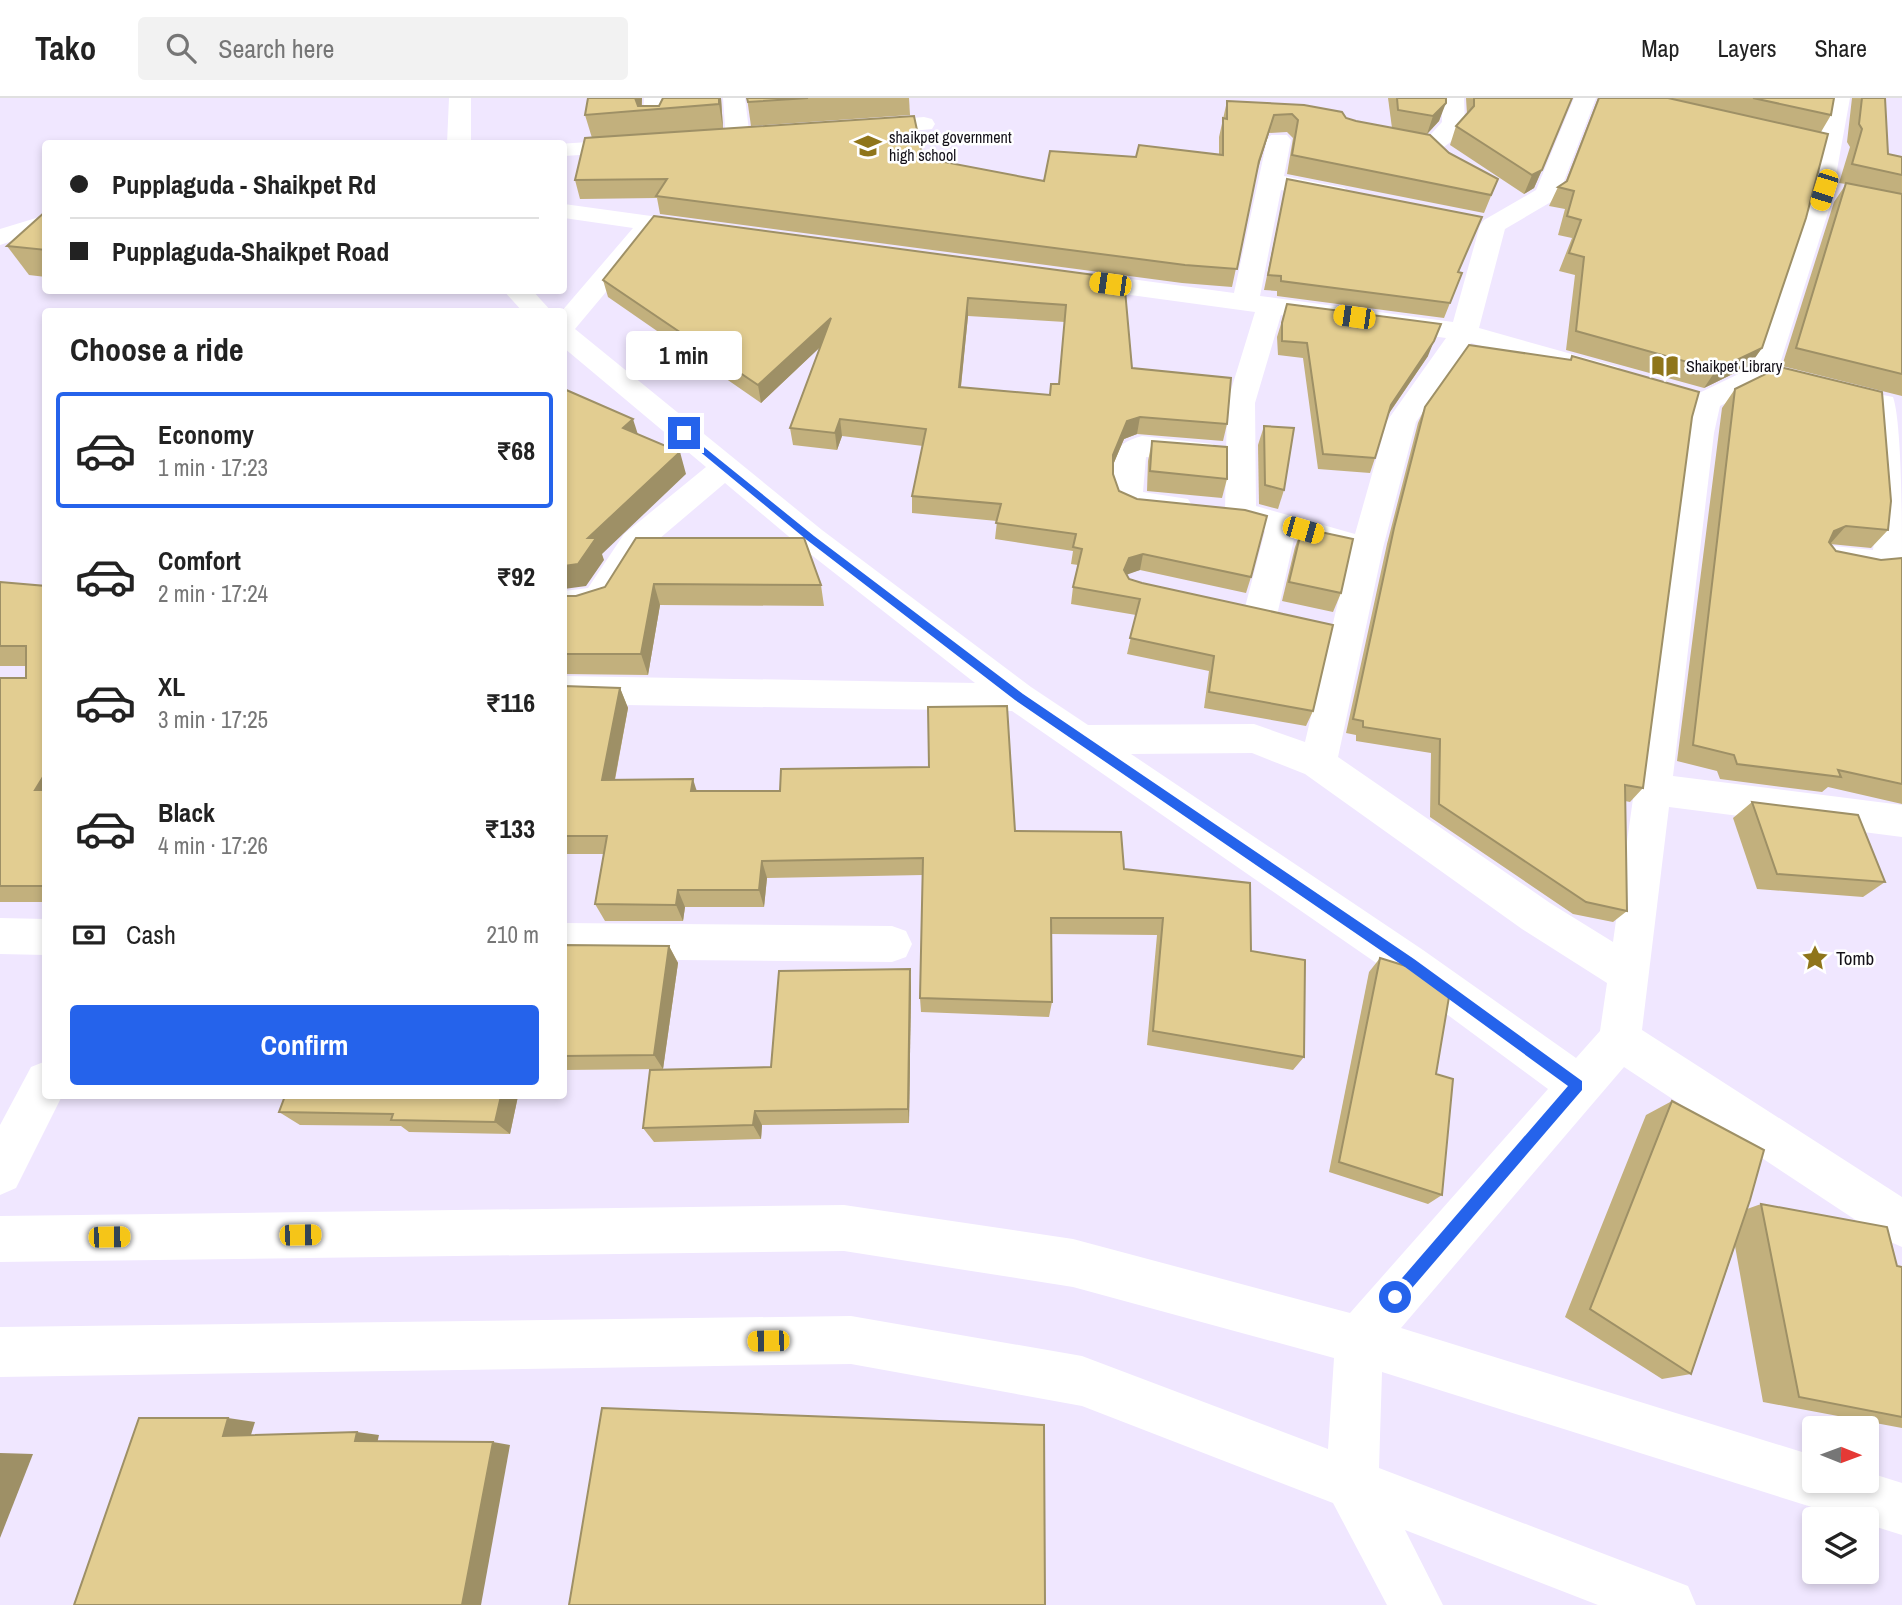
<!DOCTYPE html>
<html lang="en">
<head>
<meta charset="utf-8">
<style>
  :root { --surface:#fff; --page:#f2f2f2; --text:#222; --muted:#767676; --line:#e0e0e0; --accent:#2563eb }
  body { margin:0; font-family:"Archivo Narrow",sans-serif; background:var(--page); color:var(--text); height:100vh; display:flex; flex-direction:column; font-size:26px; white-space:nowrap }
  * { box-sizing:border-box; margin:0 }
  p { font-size:23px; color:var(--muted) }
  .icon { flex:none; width:38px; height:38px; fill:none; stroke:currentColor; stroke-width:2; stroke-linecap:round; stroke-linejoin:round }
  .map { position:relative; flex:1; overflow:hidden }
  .sheet { position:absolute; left:42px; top:210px; width:525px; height:791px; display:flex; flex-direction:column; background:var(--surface); border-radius:7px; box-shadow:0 4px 10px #0003 }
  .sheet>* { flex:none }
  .hud { position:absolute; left:42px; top:42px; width:525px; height:154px; border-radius:7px; box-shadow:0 4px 10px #0003; display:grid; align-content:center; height:154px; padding:0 28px; background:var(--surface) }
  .needle { width:46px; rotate:91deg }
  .buttons { position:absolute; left:1802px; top:1318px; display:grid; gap:14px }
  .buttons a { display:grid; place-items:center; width:77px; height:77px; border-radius:7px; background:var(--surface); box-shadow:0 4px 10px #0003; font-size:35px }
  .end { position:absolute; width:32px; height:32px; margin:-16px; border:9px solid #2563eb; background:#fff; box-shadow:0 0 0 4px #fff }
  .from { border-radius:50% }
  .bubble { position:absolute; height:49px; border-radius:7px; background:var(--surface); box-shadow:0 4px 10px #0003; font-size:23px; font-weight:800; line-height:49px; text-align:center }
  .car { position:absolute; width:21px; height:42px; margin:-21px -10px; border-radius:9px; box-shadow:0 0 5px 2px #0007; background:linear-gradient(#f5c518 24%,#345 0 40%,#f5c518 0 76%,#345 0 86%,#f5c518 0) }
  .hud b { display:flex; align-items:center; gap:24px; height:66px; font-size:26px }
  .hud b+b { border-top:2px solid var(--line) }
  .hud i { width:18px; height:18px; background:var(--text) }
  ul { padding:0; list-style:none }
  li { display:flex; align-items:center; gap:21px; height:116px; margin:0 14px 10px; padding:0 14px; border:4px solid transparent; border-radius:7px }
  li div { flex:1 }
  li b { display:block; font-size:26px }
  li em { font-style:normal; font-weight:800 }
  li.on { border-color:var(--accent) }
  li>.icon { width:63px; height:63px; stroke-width:1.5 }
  h2 { padding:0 28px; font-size:32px; line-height:84px }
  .pay { display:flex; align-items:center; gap:18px; height:77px; padding:0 28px; font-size:26px }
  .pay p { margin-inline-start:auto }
  .button { display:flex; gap:14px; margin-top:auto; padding:14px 28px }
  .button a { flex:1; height:80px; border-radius:7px; background:var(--accent); color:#fff; font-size:28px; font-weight:800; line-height:80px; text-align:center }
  header { display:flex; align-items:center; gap:42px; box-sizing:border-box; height:98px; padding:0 35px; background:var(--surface); border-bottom:2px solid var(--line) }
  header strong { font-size:33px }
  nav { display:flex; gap:38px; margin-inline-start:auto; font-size:24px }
  .search { width:490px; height:63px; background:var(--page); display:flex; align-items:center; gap:18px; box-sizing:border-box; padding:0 24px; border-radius:7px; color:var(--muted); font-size:26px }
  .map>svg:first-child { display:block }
</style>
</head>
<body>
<header>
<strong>Tako</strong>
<div class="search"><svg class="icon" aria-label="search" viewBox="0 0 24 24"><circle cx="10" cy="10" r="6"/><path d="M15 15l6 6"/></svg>Search here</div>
<nav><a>Map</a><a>Layers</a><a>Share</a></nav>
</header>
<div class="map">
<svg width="1902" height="1507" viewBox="0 0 1902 1507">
  <rect width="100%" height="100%" fill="#f0e7ff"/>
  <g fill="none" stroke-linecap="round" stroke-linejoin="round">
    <g fill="#fff" fill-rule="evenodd">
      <path d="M449 0H471V46H447Z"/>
      <path d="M644 0H666L665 26 662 31H646L643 26Z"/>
      <path d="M723 0H745L750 41 746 46H730L726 41Z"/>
      <path d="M1442 0H1464L1465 26C1456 40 1443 56 1425 52L1421 47 1442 24Z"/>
      <path d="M1574 0H1596L1559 96 1556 101 1505 131 1479 230 1618 269 1622 275 1618 281 1608 284 1471 245 1416 324 1383 450 1338 659 1550 805 1613 844 1684 335 1697 296 1751 270 1807 105 1828 0H1850L1831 105 1777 275 1773 281 1720 308 1714 335 1673 678 1902 707V739L1669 709 1642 932 1902 1099V1149L1886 1142 1624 969 1401 1230 1815 1358V1382H1867V1374L1902 1385V1437L1867 1426V1421H1850L1382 1274 1379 1370 1688 1488 1696 1507H1598L1405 1432 1443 1507H1387L1333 1405 1082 1308 851 1266 0 1279V1229L851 1218 1082 1258 1328 1351 1334 1260 1073 1189 844 1153 0 1164V1118L844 1107 1073 1141 1350 1215 1548 991 1395 878 1012 613 564 606V578L975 585 800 448 725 385 646 452 612 508 584 517H564V493L588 490 624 436 706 369 564 250V214H561L633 130 564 120V106L709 126 713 131 709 136 700 139 657 133 575 231 822 432 1031 589 1088 627 1254 626 1305 644 1349 457 1294 441 1278 513 1273 522 1261 525 1249 522 1244 513 1265 433 1230 423 1225 415 1227 305 1255 214 1072 189 1063 187 1059 181 1063 175 1072 173 1234 195 1267 42 1271 37H1287L1291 42 1284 78 1345 90 1348 95 1345 100 1336 102 1281 92 1260 198 1453 224 1480 127 1484 122 1536 92ZM1281 217 1446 240 1387 323 1355 436 1256 408 1255 305ZM1252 655 1305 676 1522 831 1607 885 1600 933 1576 960 1423 852 1131 656Z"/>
      <path d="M924 19 932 21 935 26 932 31 862 38 854 36 850 31 854 26 862 24Z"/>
      <path d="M635 41 643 43 647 48 643 53 564 58V46H558Z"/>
      <path d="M46 117V132L0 147V131Z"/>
      <path d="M503 192H532L552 214H523Z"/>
      <path d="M1883 297 1893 299C1902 324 1902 429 1902 463 1887 486 1843 474 1822 468L1817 460 1822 452 1833 448 1873 452 1877 421 1869 306 1873 299Z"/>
      <path d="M1142 338 1213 346 1217 353 1213 360 1202 363 1146 359 1143 394 1188 401 1193 409 1188 417C1170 422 1135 422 1119 409 1107 398 1112 357 1122 347 1128 342 1135 340 1142 338Z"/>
      <path d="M0 820 46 821V857L0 856Z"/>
      <path d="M564 825 892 828 906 833 912 846 906 859 892 864 564 861Z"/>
      <path d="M46 963V998H62L16 1090 0 1097V1027L31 969Z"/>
    </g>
  </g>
  <g fill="#c2b07d" fill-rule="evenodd">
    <path d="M588 0H642V8H659L663 0H721L723 31 923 60 1044 83 1136 59 1219 57V39L1227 3 1346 20 1449 55 1498 81 1484 115 1287 76 1293 40 1287 34 1269 35 1256 77 1232 189 1182 185 660 116 657 100 580 101 575 82 592 40 585 17Z"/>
    <path d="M747 0H909L910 17 751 28Z"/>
    <path d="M1388 0H1446L1439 23 1427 36 1392 30Z"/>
    <path d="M1466 0H1572L1534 90 1524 96 1450 47 1456 28 1467 16Z"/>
    <path d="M1598 0H1834L1831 17 1821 34 1762 250 1749 268 1704 290 1566 252 1575 177 1559 173 1572 140 1558 137 1565 111 1549 108 1558 89 1565 85Z"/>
    <path d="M1852 0H1885L1888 56 1902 59V298L1782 268 1834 104 1846 86 1839 85 1850 49 1847 44Z"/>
    <path d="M1287 81 1458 174 1462 175 1444 220 1277 198V193L1264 192Z"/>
    <path d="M46 113V179L29 177 7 148Z"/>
    <path d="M1124 181 1132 270 1227 326 1223 343 1137 336 1124 341 1113 367V376L1119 393 1251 479 1246 495 1140 472 1126 476 1129 481 1313 613 1306 628 1204 610 1209 573 1127 556 1136 517 1071 506 1073 489 1078 467 1071 466 1073 453 995 441 997 423 912 415V398L923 348 842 338 837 352 793 347 790 330 820 249 761 305 608 199 603 182ZM968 218 1065 224 1059 286 1050 297 961 289Z"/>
    <path d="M1287 206 1428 258 1388 317 1375 360 1370 375 1318 371 1303 260 1278 257 1277 239Z"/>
    <path d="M1572 258 1692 319 1643 690 1630 704 1625 703 1627 813 1613 824 1573 816 1430 719 1431 655 1356 643V637L1346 635 1387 446 1418 325 1425 309 1570 262Z"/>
    <path d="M1735 291 1888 432 1871 450 1830 446 1836 453 1881 462 1902 460V706L1828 689 1822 694 1720 681 1717 673 1677 663 1722 310Z"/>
    <path d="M1264 328 1284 392 1278 411 1259 406 1258 347Z"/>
    <path d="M1152 343 1227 381 1222 400 1147 393 1148 363Z"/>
    <path d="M1302 430 1341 495 1333 514 1282 503 1295 449Z"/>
    <path d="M636 440 821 487 824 508 660 507 648 577 564 576V498H576L605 489Z"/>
    <path d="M0 484 46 488V804H0V580H26V568H0Z"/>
    <path d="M564 588 620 590 628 610 615 682 1015 733 1124 771 1251 853 1304 959 1293 972 1147 947 1157 837 1051 836 1052 904 1049 919 921 914 920 900 923 777 767 780 764 809H685L683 823H605L595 806 604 756H564Z"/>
    <path d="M1752 704 1885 784 1863 799 1757 791 1733 720Z"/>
    <path d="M564 847 669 848 678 865 663 971 564 972Z"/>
    <path d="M1380 860 1436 976 1442 1097 1428 1106 1329 1074 1369 874Z"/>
    <path d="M910 871 911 889 909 1025 762 1027 761 1041 654 1044 643 1030 771 969Z"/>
    <path d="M285 998H518L510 1036 409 1034 401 1028 300 1027 279 1014Z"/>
    <path d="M1672 1003 1747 1111 1761 1106 1897 1168 1902 1169V1330L1763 1304 1735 1148 1691 1276 1662 1281 1565 1219 1646 1017Z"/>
  </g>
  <g fill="#9e9066">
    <path d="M635 0H642L641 12 637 13Z"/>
    <path d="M719 0H721L723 31 719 6Z"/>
    <path d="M1446 5 1439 23 1427 36 1433 18Z"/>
    <path d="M1274 17 1269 35 1254 81 1259 63Z"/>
    <path d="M1542 72 1534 90 1524 96 1532 77Z"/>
    <path d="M968 200V218L959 306V289Z"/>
    <path d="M831 220 833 237 761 305 758 287Z"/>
    <path d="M1434 243 1428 258 1385 321 1391 307Z"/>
    <path d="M1762 250 1749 268 1704 290 1716 272Z"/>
    <path d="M1140 319 1137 336 1124 341 1110 374 1113 357 1127 323Z"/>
    <path d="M633 321 640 343 623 330Z"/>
    <path d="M840 321 842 338 837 352 835 335Z"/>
    <path d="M680 354 686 376 602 456 604 462 586 488 564 491V468L588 440Z"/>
    <path d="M1846 428 1830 446 1818 451 1834 433Z"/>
    <path d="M1143 456 1140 472 1126 477 1124 472 1129 460Z"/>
    <path d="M654 486 660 507 648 577 641 556Z"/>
    <path d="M620 590 628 610 611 701 602 682Z"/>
    <path d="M46 674V700L35 692Z"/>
    <path d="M693 681 699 700 691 693Z"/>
    <path d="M762 763 767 780 764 809 759 792Z"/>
    <path d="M678 792 685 809 683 823 676 807Z"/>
    <path d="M669 848 678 865 663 971 654 957Z"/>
    <path d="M910 871 911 889 909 1025 908 1011Z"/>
    <path d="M501 998H518L510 1036 495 1024Z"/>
    <path d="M755 1013 762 1027 761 1041 753 1027Z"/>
    <path d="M228 1320 255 1324 250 1340 223 1338Z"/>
    <path d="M357 1334 379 1337 377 1346 355 1343Z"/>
    <path d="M493 1344 510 1347 481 1507H462Z"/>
    <path d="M0 1355 33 1356 0 1440Z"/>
  </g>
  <g fill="#e2cd91" stroke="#9e9066" stroke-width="2" fill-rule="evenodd">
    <path d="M588 0H635L638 8H659L663 0H719V6L585 17Z"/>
    <path d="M747 0H808L748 4Z"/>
    <path d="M1397 0H1446V5L1433 18 1398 12Z"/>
    <path d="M1474 0H1572L1542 72 1532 77 1456 28 1474 8Z"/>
    <path d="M1599 0H1668L1828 36 1806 120 1762 250 1716 272 1576 233 1584 159 1569 155 1581 122 1567 118 1574 93 1558 89 1567 83Z"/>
    <path d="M1753 0H1834L1831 17Z"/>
    <path d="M1862 0H1885L1888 56 1902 59V77L1852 66 1862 31 1859 26Z"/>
    <path d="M1227 3 1304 7 1342 14 1346 20 1356 23 1430 37 1449 55 1498 81 1491 97 1292 57 1298 22 1292 16 1274 17 1259 63 1237 171 1185 167 656 98 667 81 575 82 585 40 914 18 923 60 1044 83 1050 53 1136 59 1139 47 1223 57V20L1227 21Z"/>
    <path d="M1287 81 1482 119 1458 174 1462 175 1450 205 1281 183V178L1268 177Z"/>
    <path d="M1846 85 1902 96V276L1796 250Z"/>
    <path d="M46 113V152L7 148Z"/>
    <path d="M654 118 1124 181 1132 270 1231 280 1227 326 1140 319 1127 323 1113 357V376L1119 393 1137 401 1245 412 1267 418 1251 479 1143 456 1129 460 1124 472 1129 481 1142 485 1333 527 1313 613 1209 594 1214 558 1130 540 1140 501 1073 489 1082 451 1073 449 1076 436 996 425 1001 406 912 398 926 331 840 321 835 335 790 330 831 220 758 287 603 182ZM968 200 1066 207 1059 286H1051L1050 297 959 289Z"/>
    <path d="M1287 206 1441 226 1434 243 1391 307 1375 360 1323 356 1307 245 1282 243V225Z"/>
    <path d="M1469 247 1571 262 1572 258 1699 294 1692 319 1643 690 1625 687 1627 813 1586 804 1439 706 1440 641 1363 629V623L1353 621 1394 430 1425 309Z"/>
    <path d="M1780 269 1882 294 1891 403 1888 432 1846 428 1834 433 1829 444 1836 453 1881 462 1902 460V686L1838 672 1841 679 1737 666 1734 657 1693 647 1735 291Z"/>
    <path d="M564 291 633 321 623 330 680 354 588 440H596L578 466 564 468Z"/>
    <path d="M1264 328 1294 330 1284 392 1265 387Z"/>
    <path d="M1152 343 1227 349V381L1150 373Z"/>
    <path d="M1302 430 1353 441 1341 495 1289 484Z"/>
    <path d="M636 440H804L821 487 654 486 641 556H564V498H576L605 489Z"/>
    <path d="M0 484 46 488V674L35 692H46V788H0V580H26V548H0Z"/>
    <path d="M564 588 620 590 602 682 693 681 691 693H780L781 671 929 669 928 609 1007 608 1015 733 1121 734 1124 771 1250 785 1251 853 1305 862 1304 959 1153 933 1163 820H1051L1052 904 920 900 923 760 762 763 759 792H678L676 807 595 806 607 738H564Z"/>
    <path d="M1752 704 1858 717 1885 784 1777 776Z"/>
    <path d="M564 847 669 848 654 957 564 958Z"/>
    <path d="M1380 860 1409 869 1449 899 1436 976 1453 981 1442 1097 1339 1064Z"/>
    <path d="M910 871 908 1011 755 1013 753 1027 643 1030 650 972 771 969 779 873Z"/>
    <path d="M285 998H501L495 1024 391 1022 393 1016 279 1014Z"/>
    <path d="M1672 1003 1764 1052 1750 1102 1691 1276 1590 1211Z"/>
    <path d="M1761 1106 1887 1129 1897 1168 1902 1169V1319L1799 1299Z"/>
    <path d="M602 1310 1044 1327 1045 1507H569Z"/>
    <path d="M139 1320H228L223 1338 357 1334 355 1343 493 1344 462 1507H74Z"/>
  </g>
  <path fill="#2563eb" d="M684 333 814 438 1023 596 1414 861 1582 983V992L1400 1204H1390V1194L1568 988 1405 869 1015 602 807 442 681 338Z"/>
  <defs>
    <symbol id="school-bare" viewBox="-9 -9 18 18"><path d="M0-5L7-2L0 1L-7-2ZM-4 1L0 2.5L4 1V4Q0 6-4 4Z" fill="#8f751a" stroke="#fff" stroke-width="2.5" paint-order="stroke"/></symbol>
    <symbol id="library-bare" viewBox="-9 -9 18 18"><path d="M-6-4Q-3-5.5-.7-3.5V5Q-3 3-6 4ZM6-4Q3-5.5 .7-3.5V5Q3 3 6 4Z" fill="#8f751a" stroke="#fff" stroke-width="2.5" paint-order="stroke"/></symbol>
    <symbol id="sight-bare" viewBox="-9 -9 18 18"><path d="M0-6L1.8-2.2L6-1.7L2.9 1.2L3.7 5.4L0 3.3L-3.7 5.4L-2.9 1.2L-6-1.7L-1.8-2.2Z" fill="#8f751a" stroke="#fff" stroke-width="2.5" paint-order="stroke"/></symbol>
  </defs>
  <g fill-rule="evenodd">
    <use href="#school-bare" x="849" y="29" width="38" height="38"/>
    <use href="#library-bare" x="1646" y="249" width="38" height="38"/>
    <use href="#sight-bare" x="1796" y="841" width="38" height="38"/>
  </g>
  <g text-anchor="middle" stroke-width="5" stroke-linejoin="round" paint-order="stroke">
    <g font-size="16" fill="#141119" stroke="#fff" text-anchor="start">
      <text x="889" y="45">shaikpet government<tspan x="889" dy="18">high school</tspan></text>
      <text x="1686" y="274">Shaikpet Library</text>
    </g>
    <g font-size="19" fill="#141119" stroke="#fff" text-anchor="start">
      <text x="1836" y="867">Tomb</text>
    </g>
  </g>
</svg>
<div class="buttons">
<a><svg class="needle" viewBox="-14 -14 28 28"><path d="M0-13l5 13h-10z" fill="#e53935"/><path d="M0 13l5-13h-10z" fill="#767676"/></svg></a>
<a><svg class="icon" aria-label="layers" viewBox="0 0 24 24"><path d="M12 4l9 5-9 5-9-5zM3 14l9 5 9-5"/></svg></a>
</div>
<i class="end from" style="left:1395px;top:1199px"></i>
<i class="end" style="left:684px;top:335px"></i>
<div class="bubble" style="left:626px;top:233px;width:116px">1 min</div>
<i class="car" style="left:1824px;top:92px;rotate:198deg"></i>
<i class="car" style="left:1110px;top:186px;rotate:278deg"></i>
<i class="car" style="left:1354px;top:219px;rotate:278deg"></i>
<i class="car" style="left:1303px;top:432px;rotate:106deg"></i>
<i class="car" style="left:300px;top:1137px;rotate:89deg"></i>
<i class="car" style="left:109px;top:1139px;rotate:89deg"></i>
<i class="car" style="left:768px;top:1243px;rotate:269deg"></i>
<div class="hud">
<b><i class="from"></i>Pupplaguda - Shaikpet Rd</b>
<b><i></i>Pupplaguda-Shaikpet Road</b>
</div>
<section class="sheet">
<h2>Choose a ride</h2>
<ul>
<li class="on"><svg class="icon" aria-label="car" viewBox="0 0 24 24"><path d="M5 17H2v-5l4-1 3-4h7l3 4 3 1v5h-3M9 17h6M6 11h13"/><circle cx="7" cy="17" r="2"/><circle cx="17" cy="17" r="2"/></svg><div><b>Economy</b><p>1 min · 17:23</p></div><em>₹68</em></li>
<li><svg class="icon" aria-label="car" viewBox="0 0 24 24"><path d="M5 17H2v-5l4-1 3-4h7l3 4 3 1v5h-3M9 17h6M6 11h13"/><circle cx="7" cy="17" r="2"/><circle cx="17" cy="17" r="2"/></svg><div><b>Comfort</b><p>2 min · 17:24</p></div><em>₹92</em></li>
<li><svg class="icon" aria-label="car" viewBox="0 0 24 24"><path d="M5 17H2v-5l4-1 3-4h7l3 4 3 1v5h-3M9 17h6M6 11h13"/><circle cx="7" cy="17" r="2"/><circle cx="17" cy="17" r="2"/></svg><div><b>XL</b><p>3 min · 17:25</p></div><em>₹116</em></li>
<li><svg class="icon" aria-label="car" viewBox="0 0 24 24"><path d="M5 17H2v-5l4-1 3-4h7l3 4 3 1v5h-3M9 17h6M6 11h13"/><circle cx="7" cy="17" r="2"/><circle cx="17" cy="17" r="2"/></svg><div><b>Black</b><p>4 min · 17:26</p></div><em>₹133</em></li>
</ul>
<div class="pay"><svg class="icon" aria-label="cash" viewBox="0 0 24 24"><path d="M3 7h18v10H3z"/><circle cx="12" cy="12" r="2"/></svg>Cash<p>210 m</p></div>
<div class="button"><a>Confirm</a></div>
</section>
</div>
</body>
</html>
